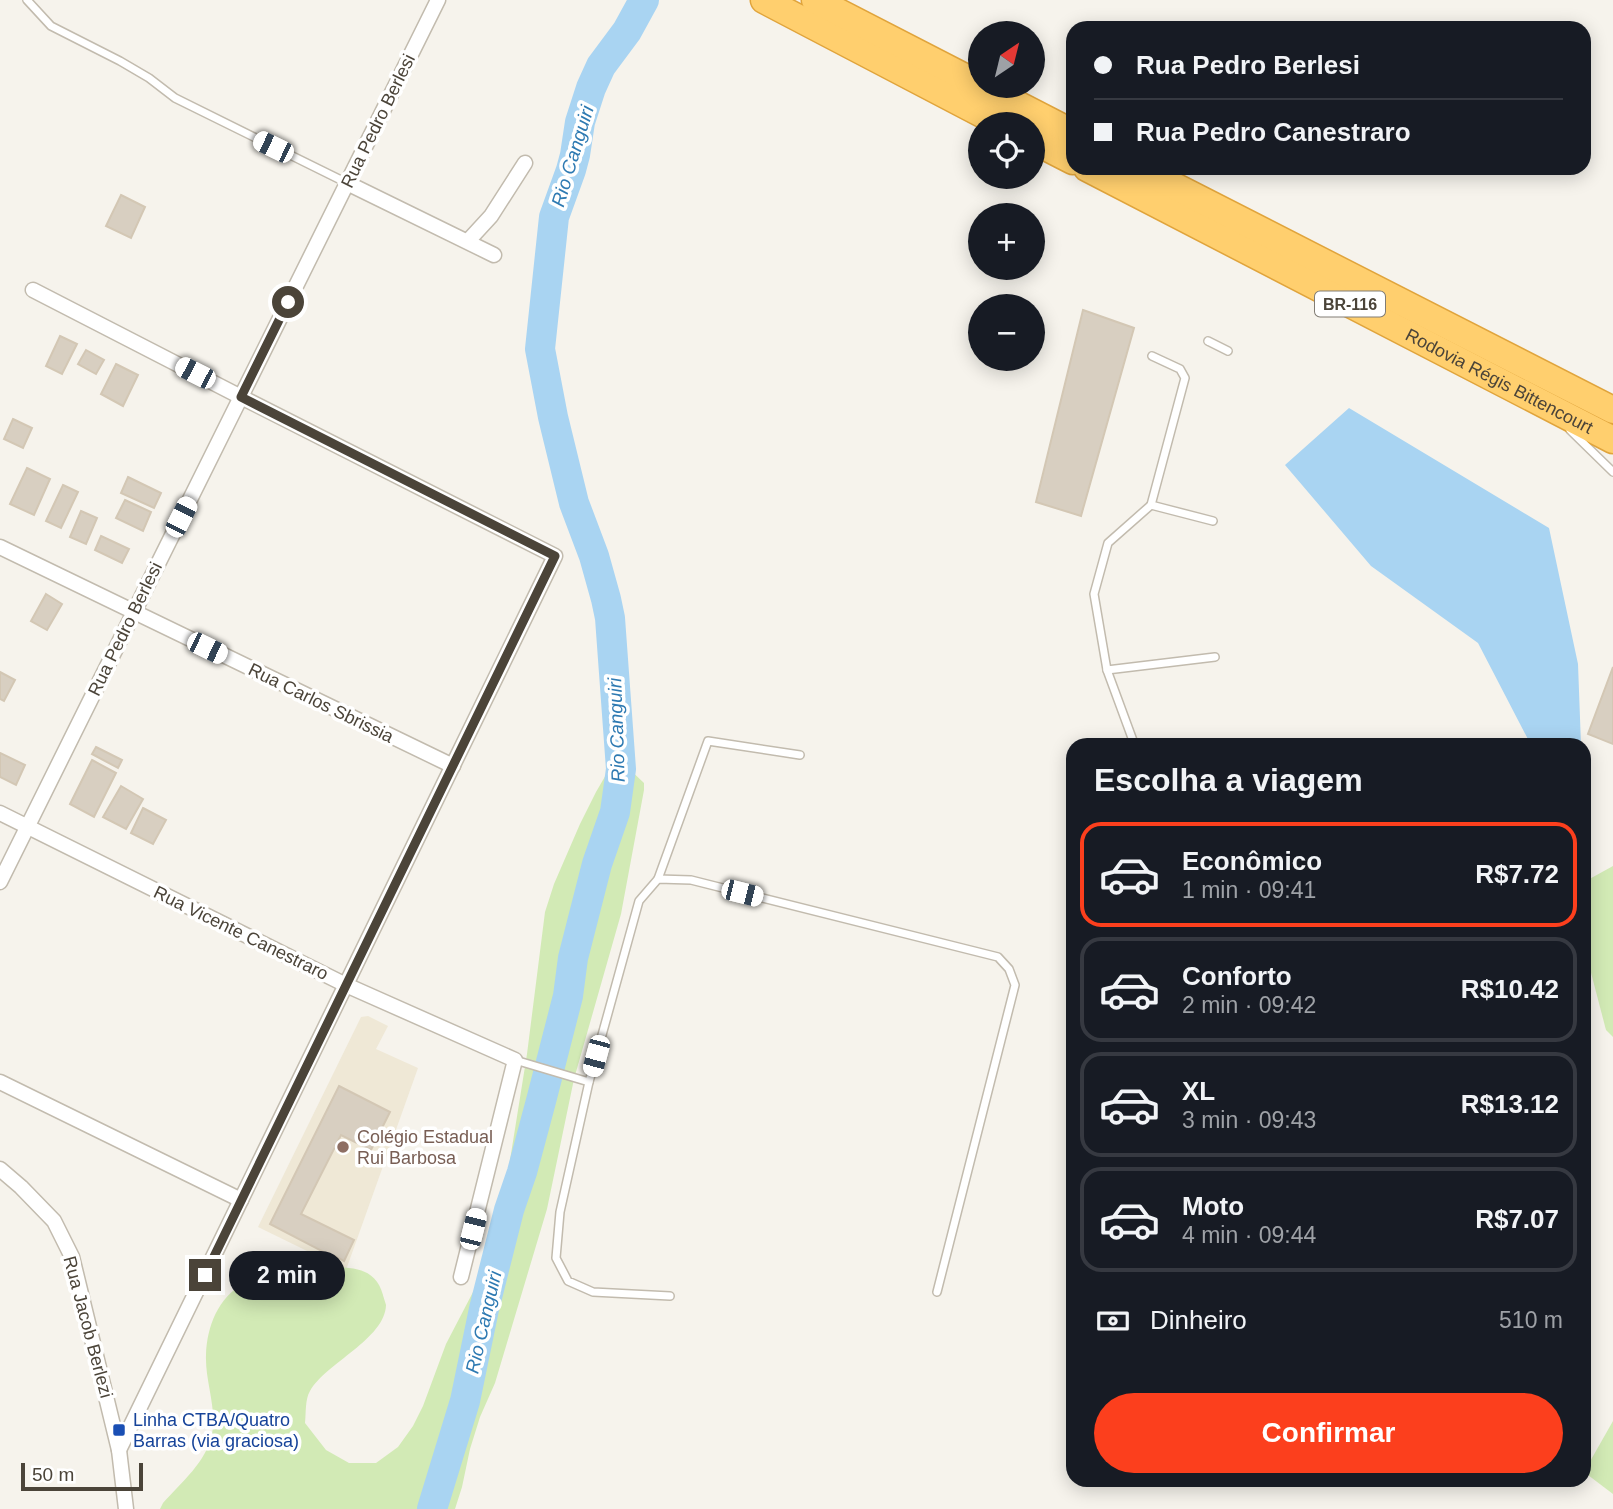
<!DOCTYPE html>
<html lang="pt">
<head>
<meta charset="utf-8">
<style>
  :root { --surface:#171b24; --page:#20242c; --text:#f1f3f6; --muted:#9ea1a6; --line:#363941; --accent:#fc3f1d }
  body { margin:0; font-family:Helvetica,sans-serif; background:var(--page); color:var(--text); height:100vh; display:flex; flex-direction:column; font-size:26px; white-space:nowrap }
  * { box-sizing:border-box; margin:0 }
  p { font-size:23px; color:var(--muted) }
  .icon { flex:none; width:38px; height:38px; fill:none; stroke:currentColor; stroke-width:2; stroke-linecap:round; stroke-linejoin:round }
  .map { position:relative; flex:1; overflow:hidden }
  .panel { position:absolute; left:1066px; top:738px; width:525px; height:749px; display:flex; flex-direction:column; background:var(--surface); border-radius:21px; box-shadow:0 4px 18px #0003 }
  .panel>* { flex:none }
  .banner { position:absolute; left:1066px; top:21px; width:525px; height:154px; border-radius:21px; box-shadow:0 4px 18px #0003; display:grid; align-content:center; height:154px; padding:0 28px; background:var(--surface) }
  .needle { width:46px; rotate:35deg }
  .tools { position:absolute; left:968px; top:21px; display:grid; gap:14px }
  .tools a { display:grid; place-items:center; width:77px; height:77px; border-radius:50%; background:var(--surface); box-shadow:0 4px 18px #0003; font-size:35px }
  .scale { position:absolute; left:21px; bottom:18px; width:122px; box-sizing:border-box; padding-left:7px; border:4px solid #4b4439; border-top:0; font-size:19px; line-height:24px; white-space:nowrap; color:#4b4439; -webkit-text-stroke:5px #fff; paint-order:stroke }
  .end { position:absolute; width:32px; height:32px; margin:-16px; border:9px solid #4b4439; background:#fff; box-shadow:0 0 0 4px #fff }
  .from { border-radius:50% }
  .bubble { position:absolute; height:49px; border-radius:24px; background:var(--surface); box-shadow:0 4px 18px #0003; font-size:23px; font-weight:600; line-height:49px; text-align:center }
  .car { position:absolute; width:21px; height:42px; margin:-21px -10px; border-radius:9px; box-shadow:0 0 5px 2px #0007; background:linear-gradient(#fff 24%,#345 0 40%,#fff 0 76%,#345 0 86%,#fff 0) }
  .banner b { display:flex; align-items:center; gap:24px; height:66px; font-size:26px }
  .banner b+b { border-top:2px solid var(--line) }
  .banner i { width:18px; height:18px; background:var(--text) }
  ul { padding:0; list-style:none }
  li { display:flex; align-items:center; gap:21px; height:105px; margin:0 14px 10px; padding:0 14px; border:4px solid var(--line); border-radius:21px }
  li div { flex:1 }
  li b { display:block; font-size:26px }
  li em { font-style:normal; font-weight:600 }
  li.on { border-color:var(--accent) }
  li>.icon { width:63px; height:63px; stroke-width:1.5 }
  h2 { padding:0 28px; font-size:32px; line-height:84px }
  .pay { display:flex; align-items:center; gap:18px; height:77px; padding:0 28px; font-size:26px }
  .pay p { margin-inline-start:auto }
  .primary-button { display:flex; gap:14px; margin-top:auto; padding:14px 28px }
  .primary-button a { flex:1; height:80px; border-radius:42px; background:var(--accent); color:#fff; font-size:28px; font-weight:600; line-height:80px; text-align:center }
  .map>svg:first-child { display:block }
</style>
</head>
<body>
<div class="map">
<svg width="1613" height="1509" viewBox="0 0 1613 1509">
  <rect width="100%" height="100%" fill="#f6f3ec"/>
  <path fill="#efe8d6" d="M368 1016 388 1026 376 1049 418 1068 346 1270 258 1227 361 1017Z"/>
  <g fill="#d2eab5">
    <path d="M614 761 625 765 644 783V790L621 914 574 1079 547 1209 495 1383 480 1417 470 1449 462 1487 455 1509H160L163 1503C181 1483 207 1461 212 1434 217 1407 205 1382 206 1355 207 1326 218 1298 244 1283 259 1275 280 1275 296 1272 314 1269 331 1265 349 1268 367 1270 378 1277 383 1295 383 1296 386 1304 386 1305 385 1339 326 1363 310 1391 305 1399 306 1413 305 1423L326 1450 349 1463H376L398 1447 413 1426 423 1406 446 1344 485 1269 494 1244 502 1210 527 1054 545 912 554 884 580 824 596 792Z"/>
    <path d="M1613 866V1037L1606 1030 1584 946V882Z"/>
    <path d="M1613 1421V1494L1584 1472Z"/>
  </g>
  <path fill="#a9d4f2" d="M1349 408 1549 528 1578 664 1581 745H1531L1478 643 1371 566 1285 465Z"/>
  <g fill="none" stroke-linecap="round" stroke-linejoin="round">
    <path stroke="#a9d4f2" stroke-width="30" d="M432 1509 465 1401 484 1309 509 1210 522 1172 541 1101 568 996 573 958 597 864 615 812 621 769 610 618 606 599 594 556 574 503 553 417 540 349 554 217 571 170 575 155 580 122 591 88 601 66 627 31 644 0"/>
  </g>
  <g fill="#d8cfc1" stroke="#d3c7b4" stroke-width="2">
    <path d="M121 195 145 207 131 238 106 226Z"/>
    <path d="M1083 310 1134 328 1081 516 1036 502Z"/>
    <path d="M60 336 77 344 62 374 46 366Z"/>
    <path d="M86 350 104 360 96 374 78 364Z"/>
    <path d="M116 364 138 375 123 406 101 394Z"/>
    <path d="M13 419 32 428 23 448 4 439Z"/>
    <path d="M27 468 50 479 34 515 10 504Z"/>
    <path d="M128 477 161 493 154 508 121 493Z"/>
    <path d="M63 485 78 492 61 528 46 521Z"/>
    <path d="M125 500 151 512 143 531 116 518Z"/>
    <path d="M81 511 97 518 86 544 70 537Z"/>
    <path d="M101 536 129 549 122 563 95 550Z"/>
    <path d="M46 594 62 604 47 630 31 621Z"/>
    <path d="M1613 667V744L1588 734Z"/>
    <path d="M0 672 15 680 4 701 0 699Z"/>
    <path d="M96 747 122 760 118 768 92 754Z"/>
    <path d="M0 753 25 765 16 785 0 777Z"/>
    <path d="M92 760 116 773 94 817 70 804Z"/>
    <path d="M121 786 143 799 126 829 103 817Z"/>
    <path d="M143 808 166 820 153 844 131 833Z"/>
    <path d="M339 1086 390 1112 371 1150 341 1135 301 1214 354 1240 344 1261 335 1256 332 1262 321 1256 324 1252 270 1224Z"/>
  </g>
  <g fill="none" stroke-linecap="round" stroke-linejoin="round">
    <defs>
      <g id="service">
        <path d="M27 0 51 26 120 61 149 78 175 98 347 183"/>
        <path d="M1208 341 1228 351"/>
        <path d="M1152 356 1180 369 1185 378 1151 505 1213 521"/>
        <path d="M1570 430 1613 472"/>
        <path d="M1107 670 1215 657"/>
        <path d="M1135 746 1107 670 1094 594 1108 543 1151 505"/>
        <path d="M658 879 708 741 800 755"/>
        <path d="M515 1060 589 1082"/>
        <path d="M670 1296 593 1292 568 1281 556 1258 560 1212 589 1082 639 901 658 879 691 880 998 957 1009 969 1015 985 937 1292"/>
      </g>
      <g id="minor">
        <path d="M347 183 494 255"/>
        <path d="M468 241 491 216 525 163"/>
        <path d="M33 290 241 397 555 556 119 1450"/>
        <path d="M0 547 453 766"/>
        <path d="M0 813 346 985 515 1060 461 1277"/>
        <path d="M0 882 438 0"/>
        <path d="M0 1082 241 1200"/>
        <path d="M0 1169 21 1187 54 1221 72 1257 119 1450 126 1509"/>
      </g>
      <g id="motorway">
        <path d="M764 0 1001 124"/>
        <path d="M815 0 980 85"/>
        <path d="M982 86 1073 133"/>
        <path d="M1032 140 1073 161"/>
        <path id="s1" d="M1087 168 1613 440"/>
        <path d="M1139 168 1613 410"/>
      </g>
    </defs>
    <use href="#service" stroke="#c2bbae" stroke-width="10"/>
    <use href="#minor" stroke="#c2bbae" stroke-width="17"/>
    <use href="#motorway" stroke="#e0a43c" stroke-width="29"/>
    <use href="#service" stroke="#fff" stroke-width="7"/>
    <use href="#minor" stroke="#fff" stroke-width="14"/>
    <use href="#motorway" stroke="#ffcf6e" stroke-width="26"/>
  </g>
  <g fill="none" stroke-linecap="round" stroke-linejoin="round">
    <path stroke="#4b4439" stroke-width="9" d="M205 1275 555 556 241 397 288 302"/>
  </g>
  <circle fill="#8d6e63" stroke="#fff" stroke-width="2.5" cx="343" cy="1147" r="7"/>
  <rect fill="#1a4fb4" stroke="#fff" stroke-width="2.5" x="112" y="1423" width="14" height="14" rx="3.5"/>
  <g text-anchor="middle" stroke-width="7" stroke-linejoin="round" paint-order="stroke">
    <rect fill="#fff" stroke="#817c74" stroke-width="2" x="1315" y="291.5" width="70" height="25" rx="5"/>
    <g font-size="16" font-weight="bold" fill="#4b4439">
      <text x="1350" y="310">BR-116</text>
    </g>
    <g font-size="18" fill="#4b4439" stroke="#fff">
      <text transform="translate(378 121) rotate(-64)" y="6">Rua Pedro Berlesi</text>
      <text dy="6" stroke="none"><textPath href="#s1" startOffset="464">Rodovia Régis Bittencourt</textPath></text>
      <text transform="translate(125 629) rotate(-64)" y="6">Rua Pedro Berlesi</text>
      <text transform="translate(321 703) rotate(26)" y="6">Rua Carlos Sbrissia</text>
      <text transform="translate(241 933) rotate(26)" y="6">Rua Vicente Canestraro</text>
      <text transform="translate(88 1327) rotate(75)" y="6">Rua Jacob Berlezi</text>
    </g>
    <g font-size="18" fill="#785e54" stroke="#fff" text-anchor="start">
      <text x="357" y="1143">Colégio Estadual<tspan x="357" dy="21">Rui Barbosa</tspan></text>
    </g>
    <g font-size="18" fill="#164399" stroke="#fff" text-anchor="start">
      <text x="133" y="1426">Linha CTBA/Quatro<tspan x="133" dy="21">Barras (via graciosa)</tspan></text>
    </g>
    <g font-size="19" font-style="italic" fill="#2e7ab2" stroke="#fff">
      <text transform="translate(572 156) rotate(-73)" y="7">Rio Canguiri</text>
      <text transform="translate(616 730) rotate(-92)" y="7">Rio Canguiri</text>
      <text transform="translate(483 1322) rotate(-77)" y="7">Rio Canguiri</text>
    </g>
  </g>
</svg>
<div class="tools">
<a><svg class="needle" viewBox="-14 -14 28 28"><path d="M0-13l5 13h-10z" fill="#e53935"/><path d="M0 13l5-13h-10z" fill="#9ea1a6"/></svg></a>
<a><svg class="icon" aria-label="locate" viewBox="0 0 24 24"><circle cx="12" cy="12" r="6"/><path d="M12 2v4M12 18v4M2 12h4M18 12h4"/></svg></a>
<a>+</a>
<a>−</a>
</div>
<div class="scale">50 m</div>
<i class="end from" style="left:288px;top:302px"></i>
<i class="end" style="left:205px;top:1275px"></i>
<div class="bubble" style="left:229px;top:1251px;width:116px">2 min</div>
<i class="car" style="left:273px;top:147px;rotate:296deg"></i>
<i class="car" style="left:195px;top:373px;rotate:297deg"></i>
<i class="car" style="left:181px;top:517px;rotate:27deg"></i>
<i class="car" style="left:207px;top:648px;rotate:116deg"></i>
<i class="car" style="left:742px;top:893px;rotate:104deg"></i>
<i class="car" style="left:596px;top:1056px;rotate:195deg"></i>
<i class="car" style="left:473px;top:1229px;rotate:14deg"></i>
<div class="banner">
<b><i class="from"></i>Rua Pedro Berlesi</b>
<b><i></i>Rua Pedro Canestraro</b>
</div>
<section class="panel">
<h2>Escolha a viagem</h2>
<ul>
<li class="on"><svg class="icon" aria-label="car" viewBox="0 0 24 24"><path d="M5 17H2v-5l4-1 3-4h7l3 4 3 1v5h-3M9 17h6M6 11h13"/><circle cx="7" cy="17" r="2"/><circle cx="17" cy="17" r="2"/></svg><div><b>Econômico</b><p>1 min · 09:41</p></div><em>R$7.72</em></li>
<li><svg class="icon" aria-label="car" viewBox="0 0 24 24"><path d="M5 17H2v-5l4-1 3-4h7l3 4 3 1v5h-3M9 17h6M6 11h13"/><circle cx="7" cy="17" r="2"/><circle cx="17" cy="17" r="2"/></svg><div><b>Conforto</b><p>2 min · 09:42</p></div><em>R$10.42</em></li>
<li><svg class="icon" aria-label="car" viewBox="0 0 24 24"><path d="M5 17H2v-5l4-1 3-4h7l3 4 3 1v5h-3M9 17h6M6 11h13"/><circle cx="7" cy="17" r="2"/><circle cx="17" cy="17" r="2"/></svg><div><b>XL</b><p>3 min · 09:43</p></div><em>R$13.12</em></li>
<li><svg class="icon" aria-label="car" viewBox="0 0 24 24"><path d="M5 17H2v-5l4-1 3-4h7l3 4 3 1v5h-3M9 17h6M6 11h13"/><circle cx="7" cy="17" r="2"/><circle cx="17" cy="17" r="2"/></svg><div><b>Moto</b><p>4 min · 09:44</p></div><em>R$7.07</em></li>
</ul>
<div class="pay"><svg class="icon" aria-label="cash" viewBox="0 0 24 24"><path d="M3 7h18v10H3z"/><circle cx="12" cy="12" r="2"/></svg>Dinheiro<p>510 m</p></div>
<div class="primary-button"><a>Confirmar</a></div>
</section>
</div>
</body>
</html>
